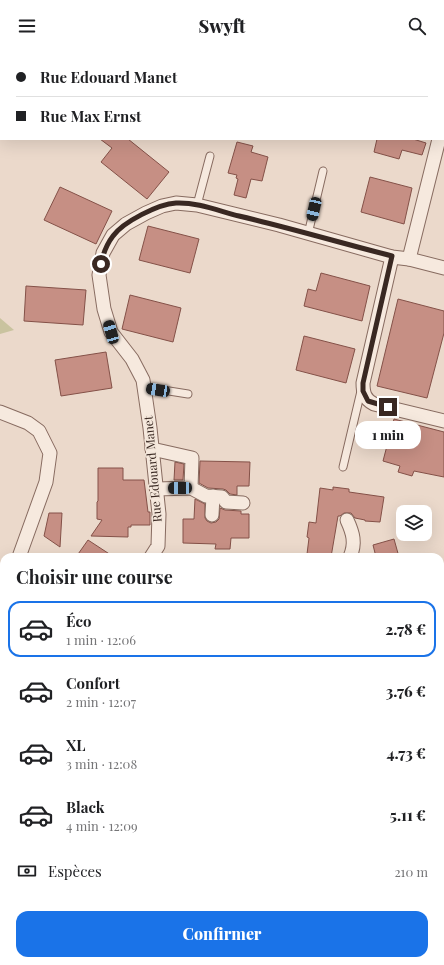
<!DOCTYPE html>
<html lang="fr">
<head>
<meta charset="utf-8">
<style>
  :root { --surface:#fff; --page:#f6f6f6; --text:#202124; --muted:#757577; --line:#e0e0e0; --accent:#1a73e8 }
  body { margin:0; font-family:"Playfair Display",serif; background:var(--page); color:var(--text); height:100vh; display:flex; flex-direction:column; font-size:15px; white-space:nowrap }
  * { box-sizing:border-box; margin:0 }
  p { font-size:13px; color:var(--muted) }
  .icon { flex:none; width:22px; height:22px; fill:none; stroke:currentColor; stroke-width:2; stroke-linecap:round; stroke-linejoin:round }
  .map { position:relative; flex:1; overflow:hidden }
  .sheet { position:absolute; left:0px; top:501px; width:444px; height:412px; display:flex; flex-direction:column; background:var(--surface); border-radius:12px 12px 0 0; box-shadow:0 4px 16px #0002 }
  .sheet>* { flex:none }
  .top-card { position:absolute; left:0px; top:0px; width:444px; height:88px; box-shadow:0 4px 16px #0002; display:grid; align-content:center; height:88px; padding:0 16px; background:var(--surface) }
  .buttons { position:absolute; left:396px; top:453px; display:grid; gap:8px }
  .buttons a { display:grid; place-items:center; width:36px; height:36px; border-radius:8px; background:var(--surface); box-shadow:0 4px 16px #0002; font-size:20px }
  .end { position:absolute; width:18px; height:18px; margin:-9px; border:5px solid #392822; background:#fff; box-shadow:0 0 0 2px #fff }
  .from { border-radius:50% }
  .bubble { position:absolute; height:28px; border-radius:12px; background:var(--surface); box-shadow:0 4px 16px #0002; font-size:13px; font-weight:800; line-height:28px; text-align:center }
  .car { position:absolute; width:12px; height:24px; margin:-12px -6px; border-radius:5px; box-shadow:0 0 3px 1px #0007; background:linear-gradient(#222 24%,#8ab4d8 0 40%,#222 0 76%,#8ab4d8 0 86%,#222 0) }
  .top-card b { display:flex; align-items:center; gap:14px; height:38px; font-size:15px }
  .top-card b+b { border-top:1px solid var(--line) }
  .top-card i { width:10px; height:10px; background:var(--text) }
  ul { padding:0; list-style:none }
  li { display:flex; align-items:center; gap:12px; height:56px; margin:0 8px 6px; padding:0 8px; border:2px solid transparent; border-radius:12px }
  li div { flex:1 }
  li b { display:block; font-size:15px }
  li em { font-style:normal; font-weight:800 }
  li.on { border-color:var(--accent) }
  li>.icon { width:36px; height:36px; stroke-width:1.5 }
  h2 { padding:0 16px; font-size:18px; line-height:48px }
  .pay { display:flex; align-items:center; gap:10px; height:44px; padding:0 16px; font-size:15px }
  .pay p { margin-inline-start:auto }
  .action { display:flex; gap:8px; margin-top:auto; padding:8px 16px }
  .action a { flex:1; height:46px; border-radius:12px; background:var(--accent); color:#fff; font-size:16px; font-weight:800; line-height:46px; text-align:center }
  header { display:flex; justify-content:space-between; align-items:center; height:52px; padding:0 16px; background:var(--surface); font-size:18px; font-weight:800 }
  .map>svg:first-child { display:block }
</style>
</head>
<body>
<header><svg class="icon" aria-label="menu" viewBox="0 0 24 24"><path d="M4 6h16M4 12h16M4 18h16"/></svg>Swyft<svg class="icon" aria-label="search" viewBox="0 0 24 24"><circle cx="10" cy="10" r="6"/><path d="M15 15l6 6"/></svg></header>
<div class="map">
<svg width="444" height="913" viewBox="0 0 444 913">
  <rect width="100%" height="100%" fill="#ebd9cb"/>
  <g fill="#c9c39f">
    <path d="M0 0H100L1 1 0 40Z"/>
    <path d="M0 266 14 278 0 282Z"/>
    <rect x="14" y="909" width="306" height="4"/>
  </g>
  <path fill="#bfba9d" d="M0 830H4V909H14V913H0Z"/>
  <g fill="#c68f84" stroke="#845148">
    <path d="M100 87H128L169 120 147 147 101 110 112 96Z"/>
    <path d="M377 87H413L426 91 422 103 402 98 399 107 374 100Z"/>
    <path d="M237 90 253 94 251 100 268 105 262 129 251 127 246 146 234 143 238 127 236 126 237 123 228 121Z"/>
    <path d="M370 125 412 136 404 172 361 160Z"/>
    <path d="M60 135 112 159 96 192 44 168Z"/>
    <path d="M148 174 199 187 190 221 139 208Z"/>
    <path d="M321 221 370 234 362 269 304 254 308 237 316 239Z"/>
    <path d="M26 234 86 238 83 273 24 269Z"/>
    <path d="M130 243 181 256 173 290 122 277Z"/>
    <path d="M398 247 444 259V281L427 346 377 334Z"/>
    <path d="M304 284 355 297 346 331 296 318Z"/>
    <path d="M106 300 112 336 61 344 55 308Z"/>
    <path d="M394 367 444 380V425L414 419 412 424 398 420 400 414 383 409Z"/>
    <path d="M200 409 250 410 249 434H237V443L230 442 226 438 223 437 208 436 199 431Z"/>
    <path d="M175 410 184 412 183 428H174Z"/>
    <path d="M98 416H123V428H144L148 460H150V473H131V475H128V485L91 484 102 468 97 467V450L98 449Z"/>
    <path d="M333 435 349 437V440L384 445 380 470 365 469V468L355 466 351 461H344L340 464H338L331 505 307 502 309 486 307 485 309 470 316 471 320 436 333 438Z"/>
    <path d="M195 447 205 452V466L207 469 211 471 216 470 219 467 220 456 225 458 241 459V462H249V486H231L230 497H215L216 492 183 491V467H194Z"/>
    <path d="M49 461H62L60 495 44 484Z"/>
    <path d="M394 487 399 505H376L373 493Z"/>
    <path d="M88 488 114 505H76Z"/>
  </g>
  <g fill="none" stroke-linecap="round" stroke-linejoin="round">
    <defs>
      <g id="lane">
        <path d="M197 153 210 104"/>
        <path d="M308 182 323 119"/>
        <path d="M144 335 188 342"/>
        <path d="M343 415 361 339"/>
      </g>
      <g id="street">
        <path d="M443 25 444 24"/>
        <path d="M443 71 444 43"/>
        <path d="M392 205 363 331C363 340 364 347 374 352L444 369"/>
        <path d="M409 207 439 87"/>
        <path d="M0 360 28 371 39 379 50 401 46 430 19 505"/>
        <path d="M152 397 192 406 191 436"/>
        <path d="M157 437 191 436 206 444 222 445 226 450 243 451"/>
        <path d="M212 463 213 444"/>
        <path d="M347 468C353 481 356 491 350 505"/>
        <path d="M151 505 158 494 159 462 150 376 143 328 132 307 111 280 104 257 99 223 103 201 113 183 126 172 146 161 162 154 176 151 197 153 279 173 392 205 409 207 444 216"/>
        <path d="M0 567 4 551"/>
        <path d="M0 810H4"/>
        <path d="M440 877 444 871"/>
        <path d="M434 913V910L444 911"/>
      </g>
      <g id="secondary">
        <path d="M440 789 444 788"/>
        <path d="M335 909 336 913"/>
      </g>
    </defs>
    <use href="#lane" stroke="#876b60" stroke-width="9"/>
    <use href="#street" stroke="#876b60" stroke-width="15"/>
    <use href="#secondary" stroke="#694d43" stroke-width="21"/>
    <use href="#lane" stroke="#f6e9de" stroke-width="7"/>
    <use href="#street" stroke="#f6e9de" stroke-width="13"/>
    <use href="#secondary" stroke="#f6e9de" stroke-width="19"/>
  </g>
  <g fill="none" stroke-linecap="round" stroke-linejoin="round">
    <path stroke="#392822" stroke-width="5" d="M101 212C103 202 106 193 113 184 123 170 158 152 176 151 197 150 219 159 239 164 290 176 341 191 392 204L363 331V339L368 349 388 355"/>
  </g>
  <g text-anchor="middle" stroke-width="3" stroke-linejoin="round" paint-order="stroke">
    <g font-size="12" fill="#392822" stroke="#f3e6da">
      <text transform="translate(153 417) rotate(-95)" y="4">Rue Edouard Manet</text>
    </g>
  </g>
</svg>
<div class="buttons">
<a><svg class="icon" aria-label="layers" viewBox="0 0 24 24"><path d="M12 4l9 5-9 5-9-5zM3 14l9 5 9-5"/></svg></a>
</div>
<i class="end from" style="left:101px;top:212px"></i>
<i class="end" style="left:388px;top:355px"></i>
<div class="bubble" style="left:355px;top:369px;width:66px">1 min</div>
<i class="car" style="left:314px;top:157px;rotate:193deg"></i>
<i class="car" style="left:111px;top:280px;rotate:344deg"></i>
<i class="car" style="left:158px;top:338px;rotate:279deg"></i>
<i class="car" style="left:180px;top:436px;rotate:269deg"></i>
<div class="top-card">
<b><i class="from"></i>Rue Edouard Manet</b>
<b><i></i>Rue Max Ernst</b>
</div>
<section class="sheet">
<h2>Choisir une course</h2>
<ul>
<li class="on"><svg class="icon" aria-label="car" viewBox="0 0 24 24"><path d="M5 17H2v-5l4-1 3-4h7l3 4 3 1v5h-3M9 17h6M6 11h13"/><circle cx="7" cy="17" r="2"/><circle cx="17" cy="17" r="2"/></svg><div><b>Éco</b><p>1 min · 12:06</p></div><em>2.78 €</em></li>
<li><svg class="icon" aria-label="car" viewBox="0 0 24 24"><path d="M5 17H2v-5l4-1 3-4h7l3 4 3 1v5h-3M9 17h6M6 11h13"/><circle cx="7" cy="17" r="2"/><circle cx="17" cy="17" r="2"/></svg><div><b>Confort</b><p>2 min · 12:07</p></div><em>3.76 €</em></li>
<li><svg class="icon" aria-label="car" viewBox="0 0 24 24"><path d="M5 17H2v-5l4-1 3-4h7l3 4 3 1v5h-3M9 17h6M6 11h13"/><circle cx="7" cy="17" r="2"/><circle cx="17" cy="17" r="2"/></svg><div><b>XL</b><p>3 min · 12:08</p></div><em>4.73 €</em></li>
<li><svg class="icon" aria-label="car" viewBox="0 0 24 24"><path d="M5 17H2v-5l4-1 3-4h7l3 4 3 1v5h-3M9 17h6M6 11h13"/><circle cx="7" cy="17" r="2"/><circle cx="17" cy="17" r="2"/></svg><div><b>Black</b><p>4 min · 12:09</p></div><em>5.11 €</em></li>
</ul>
<div class="pay"><svg class="icon" aria-label="cash" viewBox="0 0 24 24"><path d="M3 7h18v10H3z"/><circle cx="12" cy="12" r="2"/></svg>Espèces<p>210 m</p></div>
<div class="action"><a>Confirmer</a></div>
</section>
</div>
</body>
</html>
